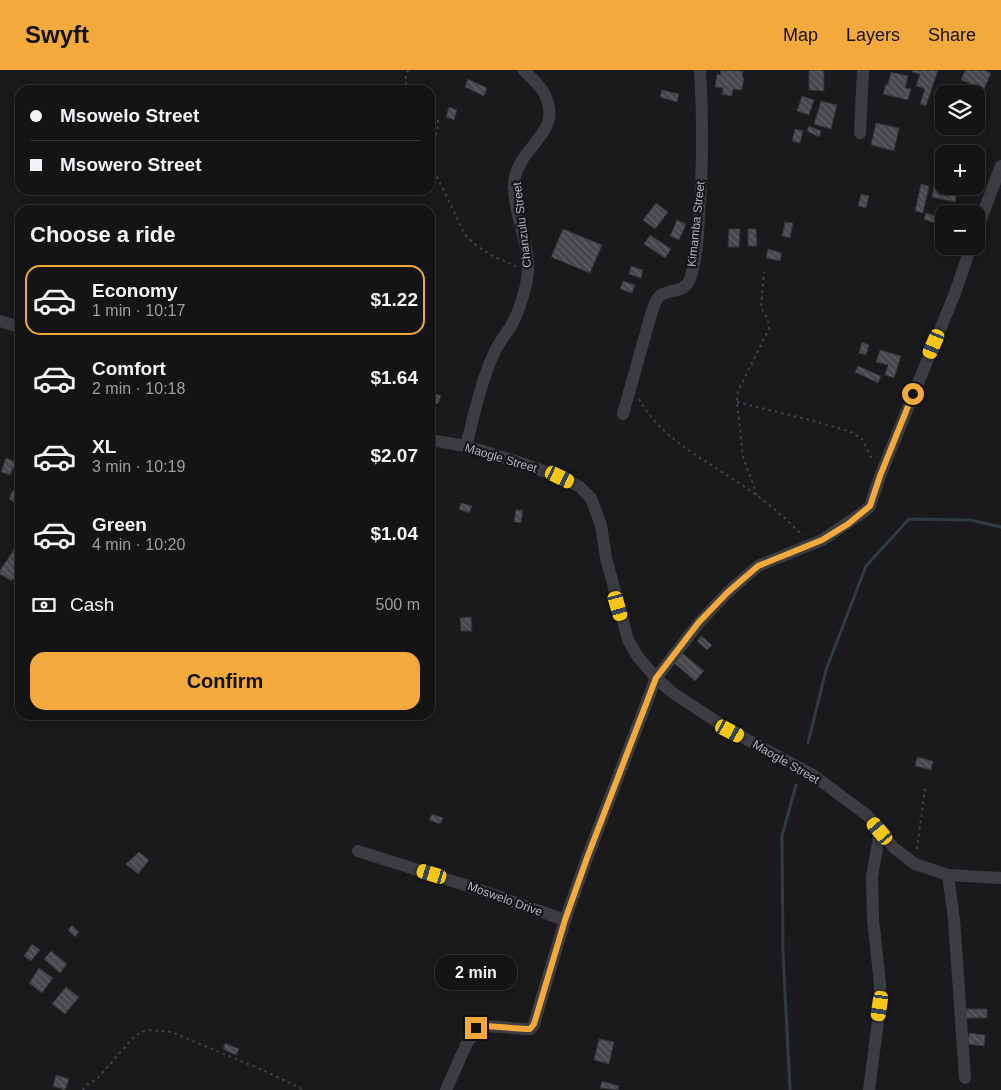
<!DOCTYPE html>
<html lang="en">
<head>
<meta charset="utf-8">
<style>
  :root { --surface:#141415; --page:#212122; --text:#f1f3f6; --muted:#9d9ea0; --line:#333334; --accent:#f3a93c }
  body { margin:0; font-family:Helvetica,sans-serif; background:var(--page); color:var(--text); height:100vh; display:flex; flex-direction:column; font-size:19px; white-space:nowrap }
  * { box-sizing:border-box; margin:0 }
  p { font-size:16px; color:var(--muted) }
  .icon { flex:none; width:28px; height:28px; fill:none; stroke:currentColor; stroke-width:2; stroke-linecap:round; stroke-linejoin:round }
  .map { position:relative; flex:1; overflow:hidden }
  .side { position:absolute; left:15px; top:135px; width:420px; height:515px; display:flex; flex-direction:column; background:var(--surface); border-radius:15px; box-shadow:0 2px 8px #0003,0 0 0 1px var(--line) }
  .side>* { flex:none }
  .top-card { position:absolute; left:15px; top:15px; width:420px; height:110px; border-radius:15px; box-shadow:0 2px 8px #0003,0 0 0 1px var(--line); display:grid; align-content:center; height:110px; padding:0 15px; background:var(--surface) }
  .fabs { position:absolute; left:935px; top:15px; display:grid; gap:10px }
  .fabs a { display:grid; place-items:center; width:50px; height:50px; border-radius:10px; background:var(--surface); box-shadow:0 2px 8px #0003,0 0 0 1px var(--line); font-size:25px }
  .end { position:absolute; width:22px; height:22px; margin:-11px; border:6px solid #f3a93c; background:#111; box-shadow:0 0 0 2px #111 }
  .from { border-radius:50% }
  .bubble { position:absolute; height:35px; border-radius:15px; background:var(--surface); box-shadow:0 2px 8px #0003,0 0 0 1px var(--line); font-size:16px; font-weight:800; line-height:35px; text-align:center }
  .car { position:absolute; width:15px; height:30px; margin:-15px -8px; border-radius:6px; box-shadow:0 0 4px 1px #0007; background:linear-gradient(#f5c518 24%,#345 0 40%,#f5c518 0 76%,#345 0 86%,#f5c518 0) }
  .top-card b { display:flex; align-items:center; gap:18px; height:48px; font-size:19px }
  .top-card b+b { border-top:1px solid var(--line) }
  .top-card i { width:12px; height:12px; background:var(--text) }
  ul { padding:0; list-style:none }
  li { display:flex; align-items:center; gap:15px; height:70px; margin:0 10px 8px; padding:0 5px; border:2px solid transparent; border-radius:15px }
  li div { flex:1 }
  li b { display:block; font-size:19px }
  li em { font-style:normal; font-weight:800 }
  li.selected { border-color:var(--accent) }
  li>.icon { width:45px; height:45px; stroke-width:1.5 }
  h2 { padding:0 15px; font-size:22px; line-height:60px }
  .pay { display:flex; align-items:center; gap:12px; height:55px; padding:0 15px; font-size:19px }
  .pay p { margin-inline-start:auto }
  .cta { display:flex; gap:10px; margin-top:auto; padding:10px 15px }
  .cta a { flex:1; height:58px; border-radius:15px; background:var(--accent); color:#111; font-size:20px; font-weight:800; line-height:58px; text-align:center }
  header { display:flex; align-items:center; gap:30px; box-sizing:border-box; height:70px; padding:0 25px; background:var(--accent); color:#111 }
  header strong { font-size:24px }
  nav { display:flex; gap:28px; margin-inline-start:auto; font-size:18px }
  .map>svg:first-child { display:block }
</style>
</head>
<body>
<header>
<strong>Swyft</strong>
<nav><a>Map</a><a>Layers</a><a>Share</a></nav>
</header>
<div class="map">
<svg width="1001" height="1020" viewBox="0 0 1001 1020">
  <defs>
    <pattern id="building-back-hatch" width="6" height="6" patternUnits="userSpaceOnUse" patternTransform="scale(1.25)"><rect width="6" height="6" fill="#47484c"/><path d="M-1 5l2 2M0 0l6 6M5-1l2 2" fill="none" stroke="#5f6064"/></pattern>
  </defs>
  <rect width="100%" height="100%" fill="#1a1a1c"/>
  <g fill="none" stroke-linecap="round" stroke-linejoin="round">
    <g stroke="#303a41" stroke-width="3">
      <path d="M808 673 826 600 866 496 909 449 971 450 1001 457"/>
      <path d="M790 1020 783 883 782 766 796 715"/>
    </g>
  </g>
  <g fill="url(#building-back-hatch)" stroke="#343438">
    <path d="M721 0 743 1 742 7 744 8 742 20 733 19 732 26 722 24 723 18 715 17 717 4 720 5Z"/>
    <path d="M809 0H824V21L809 20Z"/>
    <path d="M912 0H938L926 36 920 34 925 19 916 16 920 4 912 2Z"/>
    <path d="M965 0H984L991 3 984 19 961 10Z"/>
    <path d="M891 2 908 6 905 18 911 19 908 30 883 24 886 14H888Z"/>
    <path d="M468 9 487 18 484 26 465 17Z"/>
    <path d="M662 20 679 24 677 32 660 27Z"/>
    <path d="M802 26 814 30 809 45 797 41Z"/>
    <path d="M821 31 837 35 831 59 814 54Z"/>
    <path d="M449 37 457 40 454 50 446 47Z"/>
    <path d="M876 53 899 58 894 81 871 75Z"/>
    <path d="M809 56 821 61 819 67 807 61Z"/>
    <path d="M795 59 803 61 800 73 792 71Z"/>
    <path d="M935 112 944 114V116L958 117 955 132 932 127Z"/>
    <path d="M921 114 929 116 923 143 915 141Z"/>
    <path d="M861 124 869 126 866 138 858 136Z"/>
    <path d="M656 133 668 142 655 159 643 150Z"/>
    <path d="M926 143 944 149 942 156 924 149Z"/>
    <path d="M677 150 686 154 679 170 670 166Z"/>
    <path d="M785 152 793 153 790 168 782 166Z"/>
    <path d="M563 159 602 175 590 203 551 187Z"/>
    <path d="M729 159H740L739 177H728Z"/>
    <path d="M748 159H756L757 176H748Z"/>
    <path d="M650 165 671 179 665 188 644 174Z"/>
    <path d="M768 179 782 183 780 191 766 188Z"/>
    <path d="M631 196 643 200 641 208 629 204Z"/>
    <path d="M623 211 635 215 632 223 620 219Z"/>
    <path d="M862 272 869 275 866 285 859 283Z"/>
    <path d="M880 280 901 286 894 308 885 305 888 295 876 292Z"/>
    <path d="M858 296 881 306 878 313 855 302Z"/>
    <path d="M431 322 441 326 438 334 430 331Z"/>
    <path d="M6 388 16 392 10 405 1 402Z"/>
    <path d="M13 420 20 424V435L9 429Z"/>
    <path d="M461 433 472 436 469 443 459 439Z"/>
    <path d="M516 440H523L521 453 514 452Z"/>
    <path d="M14 480 20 484V509L17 512 13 509 11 511 0 504V500Z"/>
    <path d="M471 547 472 561H461L460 548Z"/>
    <path d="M701 566 712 575 707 580 697 571Z"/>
    <path d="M681 582 704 601 695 611 673 592Z"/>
    <path d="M917 687 933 691 931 700 915 696Z"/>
    <path d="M432 744 443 748 440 754 429 750Z"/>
    <path d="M139 782 149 790 138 804 126 794Z"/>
    <path d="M72 855 79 862 75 867 68 860Z"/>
    <path d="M32 874 40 880 31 891 24 886Z"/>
    <path d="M51 881 67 894 60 903 44 889Z"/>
    <path d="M39 898 53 908 42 923 29 913Z"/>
    <path d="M66 917 79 927 65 944 52 934Z"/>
    <rect x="964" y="939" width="23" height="9"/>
    <path d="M969 963 985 965 984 976 968 974Z"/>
    <path d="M599 969 614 972 609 994 594 990Z"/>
    <path d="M225 973 239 979 236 985 223 979Z"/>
    <path d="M56 1005 69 1009 65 1020 53 1016Z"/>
    <path d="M602 1011 619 1016 618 1020 600 1018Z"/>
  </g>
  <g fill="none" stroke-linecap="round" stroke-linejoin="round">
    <g stroke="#414448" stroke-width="2" stroke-dasharray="2.5 4" stroke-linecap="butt">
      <path d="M408 0 405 10 408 20"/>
      <path d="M430 40 438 49V56L431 85 432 96 465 165 477 176 494 187 516 196"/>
      <path d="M639 329C660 366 691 381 725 404 753 421 780 442 803 466"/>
      <path d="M737 332 814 351 851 362 862 369 873 391"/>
      <path d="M757 425 743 387 737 332 738 321 769 259 768 249 761 238 764 202"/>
      <path d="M917 779 925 718"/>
      <path d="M83 1020 85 1016 97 1009 132 969 141 962 150 960 171 962 265 1001 304 1020"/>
    </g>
    <g stroke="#3b3d41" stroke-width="12">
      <path d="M860 63 863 0"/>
      <path d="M976 162 1001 96"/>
      <path d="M0 251 20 257"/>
      <path d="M623 344 652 241C654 236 656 228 661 225 672 218 683 224 690 209 697 189 698 166 699 145 703 96 703 49 700 0"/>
      <path d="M430 370 466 376 518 392 560 407 580 417 591 428 601 455 606 488 628 570 638 587 656 608 673 623 731 661 813 705 868 746 894 778 915 794 948 805 1001 808"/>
      <path d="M466 376C474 345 481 311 495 281 499 272 506 264 511 256 519 242 527 217 528 201 530 172 509 133 515 107 523 73 564 62 544 23 540 15 530 7 524 0"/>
      <path d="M358 781 468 816 565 850"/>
      <path d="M948 805 954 849 965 1008"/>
      <path d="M446 1020 466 975 477 958 486 956 526 959H531L534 954 565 850 587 788 656 608 699 553 728 522 758 496 822 470 865 441 870 436 880 406 955 223 971 176"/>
      <path d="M869 1020 880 936V914L873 849 872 807 880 761"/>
    </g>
  </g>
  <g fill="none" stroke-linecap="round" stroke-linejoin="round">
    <path stroke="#f3a93c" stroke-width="6" d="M476 958 486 956 526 959H530L534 954 565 850 587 788 656 608 699 552 728 522 758 496 822 470 848 454 870 436 880 406 913 324"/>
  </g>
  <g text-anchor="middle" stroke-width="4.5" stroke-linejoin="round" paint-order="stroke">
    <g font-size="12" fill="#adb2bc" stroke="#151517">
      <text transform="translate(696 154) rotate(-84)" y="4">Kimamba Street</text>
      <text transform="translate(522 155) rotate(-97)" y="4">Chanzulu Street</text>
      <text transform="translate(501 388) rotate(17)" y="4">Maogle Street</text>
      <text transform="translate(786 692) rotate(30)" y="4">Maogle Street</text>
      <text transform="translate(505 829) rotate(20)" y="4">Moswelo Drive</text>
    </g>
  </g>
</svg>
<div class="fabs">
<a><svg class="icon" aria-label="layers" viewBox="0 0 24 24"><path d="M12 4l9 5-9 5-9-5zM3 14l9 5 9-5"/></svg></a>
<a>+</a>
<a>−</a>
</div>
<i class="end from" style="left:913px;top:324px"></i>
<i class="end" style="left:476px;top:958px"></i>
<div class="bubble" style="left:435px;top:885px;width:82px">2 min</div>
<i class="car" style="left:934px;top:274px;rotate:203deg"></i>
<i class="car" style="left:560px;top:407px;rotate:116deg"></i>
<i class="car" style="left:618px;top:536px;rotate:164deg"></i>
<i class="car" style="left:730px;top:661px;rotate:118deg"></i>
<i class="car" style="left:880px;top:761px;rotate:320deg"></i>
<i class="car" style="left:432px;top:804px;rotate:287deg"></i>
<i class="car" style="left:880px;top:936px;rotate:188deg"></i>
<div class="top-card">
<b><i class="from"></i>Msowelo Street</b>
<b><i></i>Msowero Street</b>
</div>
<section class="side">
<h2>Choose a ride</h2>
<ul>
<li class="selected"><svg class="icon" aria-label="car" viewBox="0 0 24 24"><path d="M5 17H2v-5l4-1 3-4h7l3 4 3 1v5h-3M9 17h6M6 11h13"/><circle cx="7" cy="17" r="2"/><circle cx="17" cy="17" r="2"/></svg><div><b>Economy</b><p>1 min · 10:17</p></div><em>$1.22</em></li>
<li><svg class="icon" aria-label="car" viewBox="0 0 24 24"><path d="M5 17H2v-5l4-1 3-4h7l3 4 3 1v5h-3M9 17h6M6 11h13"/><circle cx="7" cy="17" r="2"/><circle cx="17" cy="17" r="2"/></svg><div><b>Comfort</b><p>2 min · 10:18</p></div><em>$1.64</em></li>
<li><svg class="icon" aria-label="car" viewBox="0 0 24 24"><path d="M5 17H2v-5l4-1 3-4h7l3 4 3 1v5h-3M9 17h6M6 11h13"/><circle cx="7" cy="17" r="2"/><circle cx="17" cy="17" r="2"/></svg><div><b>XL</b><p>3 min · 10:19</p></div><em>$2.07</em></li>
<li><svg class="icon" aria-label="car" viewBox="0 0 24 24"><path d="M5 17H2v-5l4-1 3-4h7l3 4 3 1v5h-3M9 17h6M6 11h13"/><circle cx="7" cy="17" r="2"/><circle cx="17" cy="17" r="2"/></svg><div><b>Green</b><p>4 min · 10:20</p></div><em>$1.04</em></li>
</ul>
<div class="pay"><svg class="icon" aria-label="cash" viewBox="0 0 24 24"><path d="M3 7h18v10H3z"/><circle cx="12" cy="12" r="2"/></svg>Cash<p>500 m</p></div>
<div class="cta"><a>Confirm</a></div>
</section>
</div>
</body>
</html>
